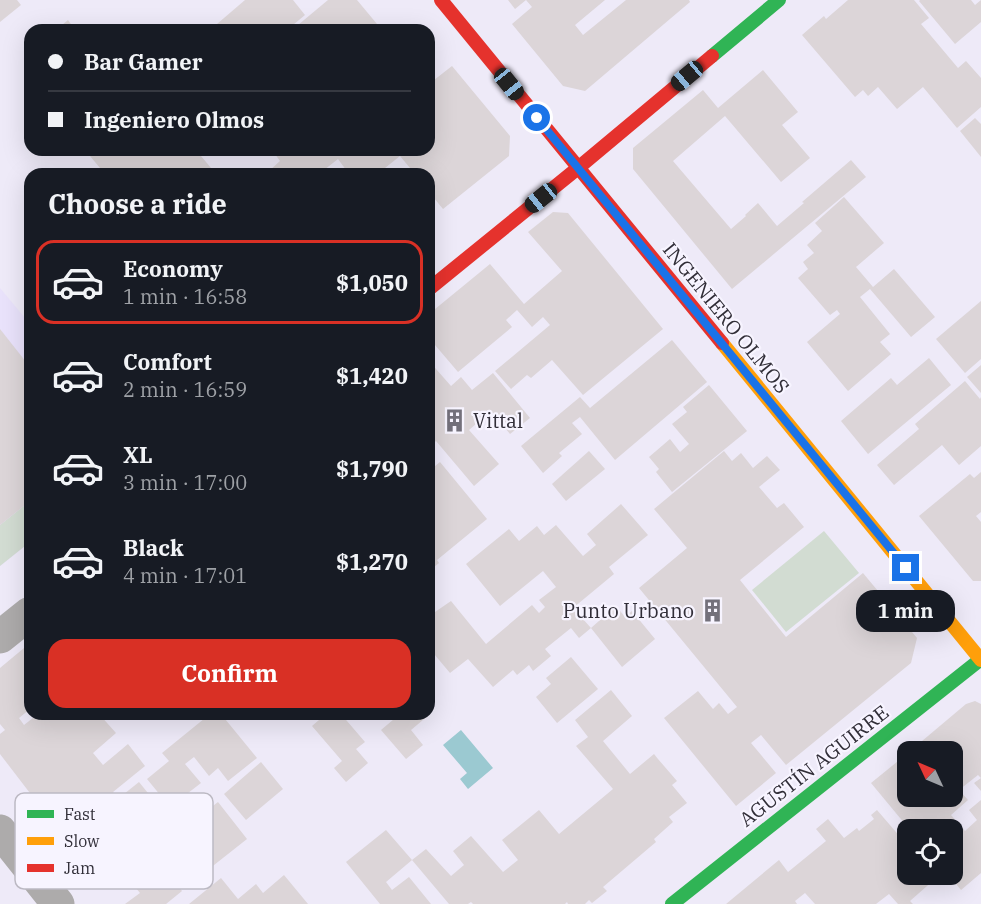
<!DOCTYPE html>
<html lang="en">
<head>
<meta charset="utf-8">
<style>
  :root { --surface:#171b24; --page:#242831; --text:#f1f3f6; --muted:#9ea1a6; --line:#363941; --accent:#d93025 }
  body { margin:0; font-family:"IBM Plex Serif",serif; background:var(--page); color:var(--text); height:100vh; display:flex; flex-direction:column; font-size:22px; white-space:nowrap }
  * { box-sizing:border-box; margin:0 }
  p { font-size:20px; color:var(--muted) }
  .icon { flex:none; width:33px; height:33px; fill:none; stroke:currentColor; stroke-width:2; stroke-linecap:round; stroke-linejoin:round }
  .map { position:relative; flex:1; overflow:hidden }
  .panel { position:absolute; left:24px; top:168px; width:411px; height:552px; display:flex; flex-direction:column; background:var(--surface); border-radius:18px; box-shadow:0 6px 24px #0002 }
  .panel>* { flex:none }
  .guide { position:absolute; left:24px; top:24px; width:411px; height:132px; border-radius:18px; box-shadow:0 6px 24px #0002; display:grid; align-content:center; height:132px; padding:0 24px; background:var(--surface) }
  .needle { width:39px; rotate:314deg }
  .tools { position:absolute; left:897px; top:741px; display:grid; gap:12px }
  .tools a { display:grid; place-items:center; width:66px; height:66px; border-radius:12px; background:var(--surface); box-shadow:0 6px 24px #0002; font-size:30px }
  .end { position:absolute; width:27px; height:27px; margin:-14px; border:8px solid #1a73e8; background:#fff; box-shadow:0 0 0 3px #fff }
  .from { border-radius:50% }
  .bubble { position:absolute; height:42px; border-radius:18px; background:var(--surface); box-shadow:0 6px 24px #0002; font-size:20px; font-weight:700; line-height:42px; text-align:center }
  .car { position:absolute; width:18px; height:36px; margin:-18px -9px; border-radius:8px; box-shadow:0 0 4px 2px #0007; background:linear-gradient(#222 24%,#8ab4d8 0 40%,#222 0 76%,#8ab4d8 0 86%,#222 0) }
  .guide b { display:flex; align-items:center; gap:21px; height:57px; font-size:22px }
  .guide b+b { border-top:2px solid var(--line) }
  .guide i { width:15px; height:15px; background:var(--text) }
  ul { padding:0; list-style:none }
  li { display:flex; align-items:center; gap:18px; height:84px; margin:0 12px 9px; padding:0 12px; border:3px solid transparent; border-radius:18px }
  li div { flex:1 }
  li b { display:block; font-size:22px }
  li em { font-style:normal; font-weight:700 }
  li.on { border-color:var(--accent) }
  li>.icon { width:54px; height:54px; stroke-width:1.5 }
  h2 { padding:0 24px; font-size:27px; line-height:72px }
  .cta { display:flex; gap:12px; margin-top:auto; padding:12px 24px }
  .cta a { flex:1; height:69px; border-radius:18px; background:var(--accent); color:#fff; font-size:24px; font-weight:700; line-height:69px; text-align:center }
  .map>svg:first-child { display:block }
</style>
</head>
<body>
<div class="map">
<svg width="981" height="904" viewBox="0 0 981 904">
  <rect width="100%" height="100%" fill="#eeeaf8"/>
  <path fill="#e9e2fb" d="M0 288 30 324V542L0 566Z"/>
  <g fill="#d2dcd2">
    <path d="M30 501V542L0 566V525Z"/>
    <path d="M824 531 859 573 786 632 752 590Z"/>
  </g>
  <path fill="#9bc9d1" d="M461 730 493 768 468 789 460 779 467 773 443 745Z"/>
  <g fill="#dcd5d8">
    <path d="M0 0H17L21 5 0 22Z"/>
    <path d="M245 0H293L305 15 287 30H210Z"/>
    <path d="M328 0H357L382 30H292Z"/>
    <path d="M508 0H605L575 25 583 35 626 0H689L690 2 585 91 563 86 512 24 532 7 526 0 515 9Z"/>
    <path d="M848 0H914L929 18 921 24 958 68 966 61 981 78V107L957 128 923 87 897 109 878 87 868 96 863 90 855 97 802 35 824 16 826 19Z"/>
    <path d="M920 0H971L975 5 981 0V22L955 44 919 1Z"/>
    <path d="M68 20 75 30H56Z"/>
    <path d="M452 66 510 136 509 156 443 209 429 192V174H415L400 156 385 168 390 174H349L338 159 324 170 328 174H271L269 171 280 161 272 150H429V84Z"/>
    <path d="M763 70 798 112 782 125 810 158 781 182 725 116 673 161 731 229 746 216 745 215 758 203 777 226 804 203 802 202 851 160 866 177 732 289 633 169V148L703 90 718 108Z"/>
    <path d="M975 118 981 124V157L960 131Z"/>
    <path d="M85 150H196L216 174H105Z"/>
    <path d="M844 197 884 243 856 267 873 287 894 269 935 317 911 337 870 289 860 297 890 334 880 342 891 354 848 391 807 342 840 314 837 310 830 315 798 278 808 269 803 262 814 253 807 245 822 231 815 223Z"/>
    <path d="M553 212 568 213 663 329 583 395 552 360 531 378 527 375 511 389 495 371 550 325 543 317 532 327 517 310 506 320 512 327 458 372 429 338V314L490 264 524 304 562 271 528 232Z"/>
    <path d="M981 301V359L965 373 936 339Z"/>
    <path d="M0 329 30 367V501L0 525Z"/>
    <path d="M672 340 707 382 615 460 580 417 572 423 582 434 559 453 562 456 543 473 521 446 580 397 590 408Z"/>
    <path d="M929 358 951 385 868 454 841 421 891 378 897 385Z"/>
    <path d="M429 361 451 386 461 377 472 390 493 373 530 418 510 434 491 411 469 430 499 464 474 486 436 441 429 447Z"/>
    <path d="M981 365V393L967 377Z"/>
    <path d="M965 381 980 399 981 397V446L959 465 942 445 894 485 877 465 919 429 915 424Z"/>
    <path d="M709 385 747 431 672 492 656 472 659 469 649 457 670 439 680 452 689 444 672 424 687 412 683 407Z"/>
    <path d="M589 451 605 469 566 501 552 484Z"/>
    <path d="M724 451 732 461 741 453 753 468 767 456 780 470 759 487 777 508 784 503 804 527 740 580 786 637 863 573 917 638 911 663 786 765 761 735 751 743 776 773 736 806 664 718 698 691 713 709 719 703 728 714 737 707 639 588 687 548 654 509Z"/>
    <path d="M440 462 487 519 437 560 439 563 429 571V471Z"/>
    <path d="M981 472V512L976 516 981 522V581H973L919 516 970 474 974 478Z"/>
    <path d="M621 504 648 535 609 567 614 574 573 608 591 628 579 638 571 628 545 649 551 656 533 671 529 665 517 675 513 670 493 687 468 659 450 673 429 648V605L435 612 451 601 486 644 532 605 539 613 545 607 539 600 556 587 543 571 500 606 466 564 509 529 519 541 537 526 544 535 556 525 583 556 596 545 587 534Z"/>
    <path d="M616 606 625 617 632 611 655 639 622 667 591 628Z"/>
    <path d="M30 643V709L19 718 24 725 38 714H99L116 733 93 753 103 765 128 744 145 766 113 792 139 825 110 848 106 842 82 861 0 754V734L5 730 0 724V668Z"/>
    <path d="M571 657 598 689 557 723 536 697 551 684 546 678Z"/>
    <path d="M611 690 632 716 603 741 630 774 654 754 658 759 677 781 672 785 687 803 669 817 673 822 654 839 656 842 603 887 607 891 592 903 589 900 585 904H568L567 902 565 904H473L471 902 468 904H449L412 860 426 849 451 876 464 865 453 851 471 836 503 872 518 860 502 840 539 810 559 834 613 789 576 746 588 737 575 720Z"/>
    <path d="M975 701 981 704V791L974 783 981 778 978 775 959 790 968 800 951 815 965 831 977 820 969 810 981 800V873L961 890 948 874H952V830H910L871 783 908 753V796H952V752H909L966 704Z"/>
    <path d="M210 714H221L257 758 228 781 218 768 209 776 194 757 185 764 201 783 170 807 147 779 169 761 162 753Z"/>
    <path d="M326 714H341L365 742 356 749 368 763 346 782 334 768 342 761 312 726Z"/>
    <path d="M400 714H430L411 730 423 745 406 759 381 730Z"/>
    <path d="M261 762 283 789 246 820 224 794Z"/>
    <path d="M139 782 152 798 137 811 124 794Z"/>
    <path d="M218 802 247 839 209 869 193 850 167 871 182 891 166 904H125L140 893 115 862 173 816 193 841 203 832 194 821Z"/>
    <path d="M877 810 908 846V874H931L935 879 910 901 913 904H898L889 894 876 904H815L805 893 795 901 797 904H726L779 860 788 872 826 841 816 829 828 819 844 838 857 828 859 831 874 819 871 815Z"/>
    <path d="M386 830 412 860 386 882 392 890 409 877 431 904H380L346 862Z"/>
    <path d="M284 875 308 904H189L221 878 238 899 256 884 263 893Z"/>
  </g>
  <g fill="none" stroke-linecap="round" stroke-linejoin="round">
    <g stroke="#adabab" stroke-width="33">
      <path d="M0 637 30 613"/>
      <path d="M0 831 58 904"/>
    </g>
    <g stroke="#30b455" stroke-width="14">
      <path d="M712 56 779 0"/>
      <path d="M672 904 981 659"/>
    </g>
    <path stroke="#ff9f0a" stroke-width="14" d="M722 343 981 660"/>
    <g stroke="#e5322d" stroke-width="14">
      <path d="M441 0 722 343"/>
      <path d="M429 289 578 168 712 56"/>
    </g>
  </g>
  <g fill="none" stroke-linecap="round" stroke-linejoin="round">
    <path stroke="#1a73e8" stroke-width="8" d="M537 118 906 568"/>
  </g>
  <defs>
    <symbol id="building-bare" viewBox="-9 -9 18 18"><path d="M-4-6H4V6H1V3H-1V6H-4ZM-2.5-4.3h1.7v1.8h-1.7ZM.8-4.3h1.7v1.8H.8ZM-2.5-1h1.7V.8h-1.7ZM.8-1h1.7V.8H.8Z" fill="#73707b" stroke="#f7f4ff" stroke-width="2.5" paint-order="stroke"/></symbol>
  </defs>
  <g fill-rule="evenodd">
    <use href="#building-bare" x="438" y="404" width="33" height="33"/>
    <use href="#building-bare" x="696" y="594" width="33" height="33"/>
  </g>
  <g text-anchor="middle" stroke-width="4.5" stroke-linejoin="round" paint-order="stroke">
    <g font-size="20" fill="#312e38" stroke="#f7f4ff">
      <text transform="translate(726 318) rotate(51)" y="7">INGENIERO OLMOS</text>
      <text transform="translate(814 766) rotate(-38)" y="7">AGUSTÍN AGUIRRE</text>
    </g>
    <g font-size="20" fill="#312e38" stroke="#f7f4ff" text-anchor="start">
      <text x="473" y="428">Vittal</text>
      <text x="694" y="618" text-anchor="end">Punto Urbano</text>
    </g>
  </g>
  <rect x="15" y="793" width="198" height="96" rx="9" fill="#f7f4ff" stroke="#bcb9c3" stroke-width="1.5"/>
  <rect x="27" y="810" width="27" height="8" fill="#30b455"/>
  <rect x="27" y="837" width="27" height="8" fill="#ff9f0a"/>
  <rect x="27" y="864" width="27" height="8" fill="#e5322d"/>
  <g font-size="16" fill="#312e38">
    <text x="64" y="820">Fast</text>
    <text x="64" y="847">Slow</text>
    <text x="64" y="874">Jam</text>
  </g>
</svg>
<div class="tools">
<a><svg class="needle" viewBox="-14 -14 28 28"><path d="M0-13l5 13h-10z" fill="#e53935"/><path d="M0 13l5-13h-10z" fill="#9ea1a6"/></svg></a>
<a><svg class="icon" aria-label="locate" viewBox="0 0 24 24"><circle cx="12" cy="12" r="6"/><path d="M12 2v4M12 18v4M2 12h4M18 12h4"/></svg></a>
</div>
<i class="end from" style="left:537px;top:118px"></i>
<i class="end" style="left:906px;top:568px"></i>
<div class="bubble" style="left:856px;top:590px;width:99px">1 min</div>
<i class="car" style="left:687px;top:76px;rotate:230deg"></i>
<i class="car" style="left:509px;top:84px;rotate:141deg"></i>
<i class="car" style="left:541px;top:198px;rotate:231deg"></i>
<div class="guide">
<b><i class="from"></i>Bar Gamer</b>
<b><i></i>Ingeniero Olmos</b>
</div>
<section class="panel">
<h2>Choose a ride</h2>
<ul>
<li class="on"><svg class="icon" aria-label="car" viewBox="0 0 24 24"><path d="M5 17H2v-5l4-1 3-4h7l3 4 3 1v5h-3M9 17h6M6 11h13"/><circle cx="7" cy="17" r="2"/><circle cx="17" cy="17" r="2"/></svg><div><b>Economy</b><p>1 min · 16:58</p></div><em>$1,050</em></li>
<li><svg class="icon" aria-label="car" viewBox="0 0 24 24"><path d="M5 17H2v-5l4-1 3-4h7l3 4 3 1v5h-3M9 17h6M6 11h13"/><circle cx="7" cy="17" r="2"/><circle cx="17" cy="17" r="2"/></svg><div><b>Comfort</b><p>2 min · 16:59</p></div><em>$1,420</em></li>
<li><svg class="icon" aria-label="car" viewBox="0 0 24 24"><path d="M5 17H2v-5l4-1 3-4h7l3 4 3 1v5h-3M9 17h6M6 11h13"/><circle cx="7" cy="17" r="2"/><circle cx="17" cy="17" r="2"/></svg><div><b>XL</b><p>3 min · 17:00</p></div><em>$1,790</em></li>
<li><svg class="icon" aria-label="car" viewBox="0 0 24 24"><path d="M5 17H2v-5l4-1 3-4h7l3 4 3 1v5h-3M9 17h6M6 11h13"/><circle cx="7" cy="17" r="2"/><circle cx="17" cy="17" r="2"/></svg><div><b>Black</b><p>4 min · 17:01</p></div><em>$1,270</em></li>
</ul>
<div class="cta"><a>Confirm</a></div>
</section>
</div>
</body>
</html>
